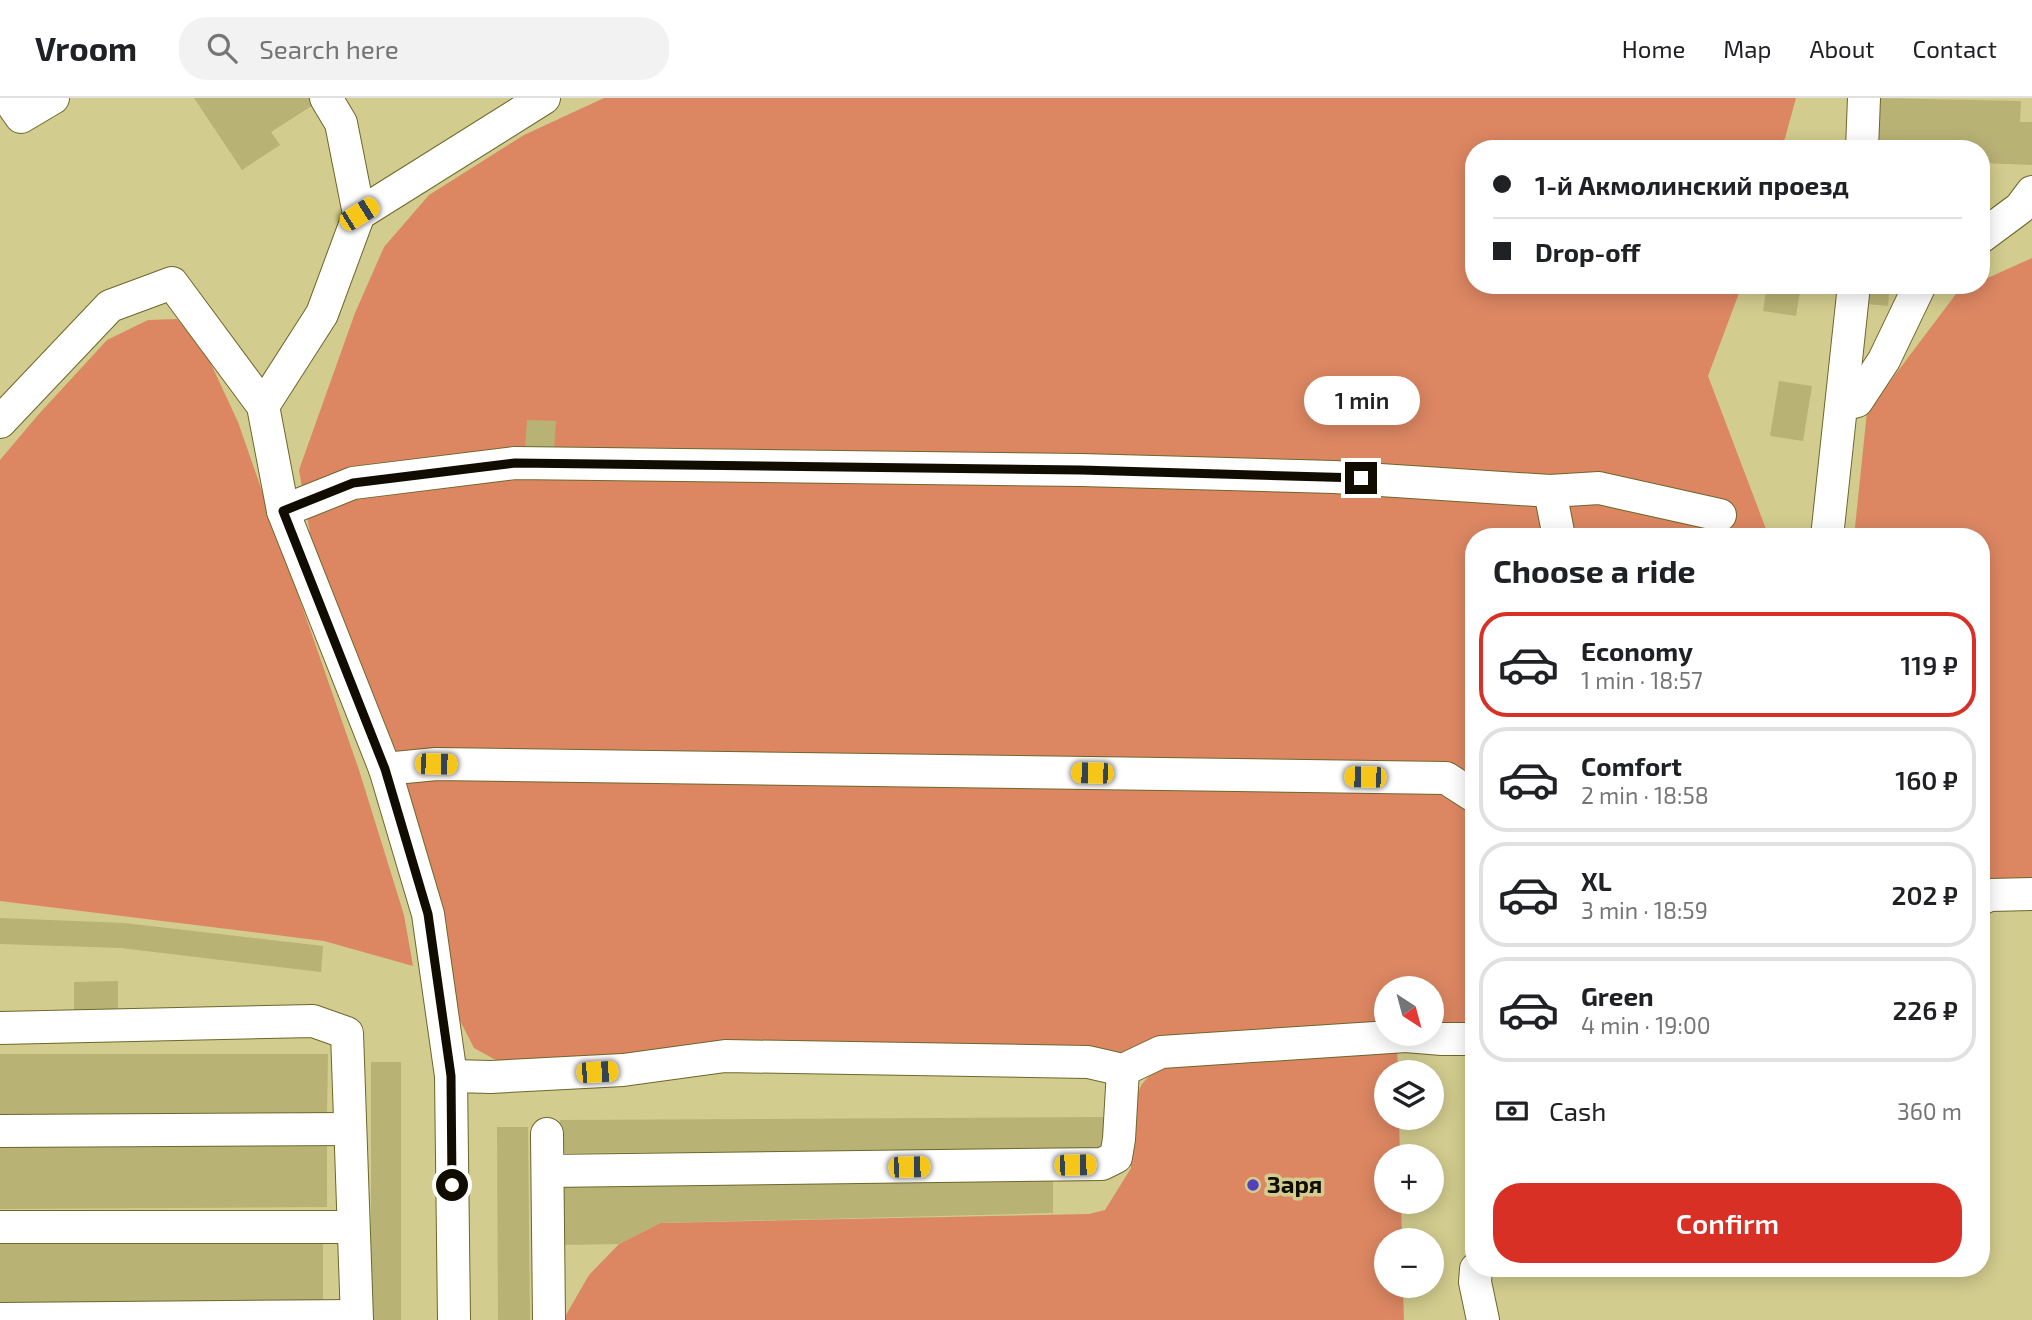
<!DOCTYPE html>
<html lang="en">
<head>
<meta charset="utf-8">
<style>
  :root { --surface:#fff; --page:#f2f2f2; --text:#202124; --muted:#757577; --line:#e0e0e0; --accent:#d93025 }
  body { margin:0; font-family:"Exo 2",sans-serif; background:var(--page); color:var(--text); height:100vh; display:flex; flex-direction:column; font-size:26px; white-space:nowrap }
  * { box-sizing:border-box; margin:0 }
  p { font-size:23px; color:var(--muted) }
  .icon { flex:none; width:38px; height:38px; fill:none; stroke:currentColor; stroke-width:2; stroke-linecap:round; stroke-linejoin:round }
  .map { position:relative; flex:1; overflow:hidden }
  .details { position:absolute; left:1465px; top:430px; width:525px; height:749px; display:flex; flex-direction:column; background:var(--surface); border-radius:28px; box-shadow:0 4px 18px #0003 }
  .details>* { flex:none }
  .top-card { position:absolute; left:1465px; top:42px; width:525px; height:154px; border-radius:28px; box-shadow:0 4px 18px #0003; display:grid; align-content:center; height:154px; padding:0 28px; background:var(--surface) }
  .needle { width:46px; rotate:144deg }
  .tools { position:absolute; left:1374px; top:878px; display:grid; gap:14px }
  .tools a { display:grid; place-items:center; width:70px; height:70px; border-radius:50%; background:var(--surface); box-shadow:0 4px 18px #0003; font-size:35px }
  .end { position:absolute; width:32px; height:32px; margin:-16px; border:9px solid #100d00; background:#fff; box-shadow:0 0 0 4px #fff }
  .from { border-radius:50% }
  .bubble { position:absolute; height:49px; border-radius:24px; background:var(--surface); box-shadow:0 4px 18px #0003; font-size:23px; font-weight:600; line-height:49px; text-align:center }
  .car { position:absolute; width:21px; height:42px; margin:-21px -10px; border-radius:9px; box-shadow:0 0 5px 2px #0007; background:linear-gradient(#f5c518 24%,#345 0 40%,#f5c518 0 76%,#345 0 86%,#f5c518 0) }
  .top-card b { display:flex; align-items:center; gap:24px; height:66px; font-size:26px }
  .top-card b+b { border-top:2px solid var(--line) }
  .top-card i { width:18px; height:18px; background:var(--text) }
  ul { padding:0; list-style:none }
  li { display:flex; align-items:center; gap:21px; height:105px; margin:0 14px 10px; padding:0 14px; border:4px solid var(--line); border-radius:28px }
  li div { flex:1 }
  li b { display:block; font-size:26px }
  li em { font-style:normal; font-weight:600 }
  li.selected { border-color:var(--accent) }
  li>.icon { width:63px; height:63px; stroke-width:1.5 }
  h2 { padding:0 28px; font-size:32px; line-height:84px }
  .pay { display:flex; align-items:center; gap:18px; height:77px; padding:0 28px; font-size:26px }
  .pay p { margin-inline-start:auto }
  .cta { display:flex; gap:14px; margin-top:auto; padding:14px 28px }
  .cta a { flex:1; height:80px; border-radius:28px; background:var(--accent); color:#fff; font-size:28px; font-weight:600; line-height:80px; text-align:center }
  header { display:flex; align-items:center; gap:42px; box-sizing:border-box; height:98px; padding:0 35px; background:var(--surface); border-bottom:2px solid var(--line) }
  header strong { font-size:33px }
  nav { display:flex; gap:38px; margin-inline-start:auto; font-size:24px }
  .search { width:490px; height:63px; background:var(--page); display:flex; align-items:center; gap:18px; box-sizing:border-box; padding:0 24px; border-radius:28px; color:var(--muted); font-size:26px }
  .map>svg:first-child { display:block }
</style>
</head>
<body>
<header>
<strong>Vroom</strong>
<div class="search"><svg class="icon" aria-label="search" viewBox="0 0 24 24"><circle cx="10" cy="10" r="6"/><path d="M15 15l6 6"/></svg>Search here</div>
<nav><a>Home</a><a>Map</a><a>About</a><a>Contact</a></nav>
</header>
<div class="map">
<svg width="2032" height="1222" viewBox="0 0 2032 1222">
  <rect width="100%" height="100%" fill="#d2cc8e"/>
  <g fill="#dd8762">
    <path d="M604 0H1796L1782 51H1474V187H1742L1708 278 1766 431V439H1474L1473 929 1432 928V891H1386V930L1128 956 614 960 503 966 474 950 455 913 442 818 405 679 311 441 299 372 355 215 384 149 429 97 524 37Z"/>
    <path d="M2032 160V784L1981 787V439H1854L1867 314 1959 192 1971 187H1981V183Z"/>
    <path d="M177 221 205 253 238 324 359 672 404 817 413 868 324 843 0 803V362L38 317 107 242 148 222Z"/>
    <path d="M1397 951 1398 975H1386V1020H1399L1400 1059H1386V1104H1401L1402 1143H1386V1188H1403L1404 1222H563L589 1177 619 1146 660 1125 1089 1116 1105 1112 1131 1070 1130 1011 1142 986 1159 967Z"/>
  </g>
  <g fill="#b8b275">
    <path d="M194 0H324L271 34 280 47 242 72Z"/>
    <path d="M1874 0 2021 3 2020 24H2032V67L1981 65V51H1872Z"/>
    <path d="M1767 187H1801L1796 218 1763 213Z"/>
    <path d="M1868 187H1890L1888 208 1866 206Z"/>
    <path d="M1779 283 1812 288 1803 343 1770 338Z"/>
    <path d="M527 322 556 323 554 353 525 352Z"/>
    <path d="M0 820 124 825 323 848 321 874 121 850 0 846Z"/>
    <path d="M118 883V914L74 915V884Z"/>
    <path d="M0 956H328L327 1019H0Z"/>
    <rect x="371" y="964" width="30" height="258"/>
    <path d="M1105 1019 1106 1052 560 1055V1022Z"/>
    <path d="M497 1029H528L530 1222H498Z"/>
    <path d="M327 1046V1109L0 1111V1047Z"/>
    <path d="M1053 1081V1115L660 1125 619 1146 562 1147 559 1084Z"/>
    <path d="M1981 1095 1988 1096V1154H1981Z"/>
    <path d="M323 1144V1203L0 1207V1145Z"/>
  </g>
  <g fill="none" stroke-linecap="round" stroke-linejoin="round">
    <defs>
      <g id="minor">
        <path d="M8 0 21 19 53 0"/>
        <path d="M1862 51 1864 0"/>
        <path d="M359 116 544 0"/>
        <path d="M1981 139 2020 110 2032 94"/>
        <path d="M1842 307 1857 303 1884 262 1920 187"/>
        <path d="M263 308 322 216 359 116 341 25 326 0"/>
        <path d="M0 324 110 208 172 185 263 308 283 413 385 671 428 816 451 978 454 1222"/>
        <path d="M1550 393 1559 439"/>
        <path d="M283 413 353 385 515 365 1081 372 1334 379 1550 393 1599 390 1720 417"/>
        <path d="M1827 439 1854 187"/>
        <path d="M385 671 436 666 1446 680 1474 698"/>
        <path d="M1981 801 1990 797 2032 796"/>
        <path d="M0 930 313 923 347 935 357 1222"/>
        <path d="M451 978 491 979 623 972 725 958 1088 964 1123 972 1161 954 1406 938 1442 941H1474"/>
        <path d="M0 1033 350 1031"/>
        <path d="M547 1036 549 1222"/>
        <path d="M548 1073 1102 1066 1116 1059 1119 1041 1123 972"/>
        <path d="M0 1129H353"/>
        <path d="M1476 1171 1475 1184 1483 1222"/>
        <path d="M0 1221 356 1218"/>
      </g>
    </defs>
    <use href="#minor" stroke="#6d672b" stroke-width="34"/>
    <use href="#minor" stroke="#fff" stroke-width="32"/>
  </g>
  <g fill="none" stroke-linecap="round" stroke-linejoin="round">
    <path stroke="#100d00" stroke-width="9" d="M452 1087 451 978 428 816 385 671 283 413 353 385 515 365 1081 372 1361 380"/>
  </g>
  <circle fill="#5341b9" stroke="#d2cc8e" stroke-width="2.5" cx="1253" cy="1087" r="7"/>
  <g text-anchor="middle" stroke-width="7" stroke-linejoin="round" paint-order="stroke">
    <g font-size="24" font-weight="bold" fill="#100d00" stroke="#d2cc8e" text-anchor="start">
      <text x="1267" y="1095">Заря</text>
    </g>
  </g>
</svg>
<div class="tools">
<a><svg class="needle" viewBox="-14 -14 28 28"><path d="M0-13l5 13h-10z" fill="#e53935"/><path d="M0 13l5-13h-10z" fill="#757577"/></svg></a>
<a><svg class="icon" aria-label="layers" viewBox="0 0 24 24"><path d="M12 4l9 5-9 5-9-5zM3 14l9 5 9-5"/></svg></a>
<a>+</a>
<a>−</a>
</div>
<i class="end from" style="left:452px;top:1087px"></i>
<i class="end" style="left:1361px;top:380px"></i>
<div class="bubble" style="left:1304px;top:278px;width:116px">1 min</div>
<i class="car" style="left:359px;top:116px;rotate:58deg"></i>
<i class="car" style="left:436px;top:666px;rotate:91deg"></i>
<i class="car" style="left:1092px;top:675px;rotate:271deg"></i>
<i class="car" style="left:1365px;top:679px;rotate:271deg"></i>
<i class="car" style="left:597px;top:974px;rotate:87deg"></i>
<i class="car" style="left:1075px;top:1067px;rotate:89deg"></i>
<i class="car" style="left:909px;top:1069px;rotate:89deg"></i>
<div class="top-card">
<b><i class="from"></i>1-й Акмолинский проезд</b>
<b><i></i>Drop-off</b>
</div>
<section class="details">
<h2>Choose a ride</h2>
<ul>
<li class="selected"><svg class="icon" aria-label="car" viewBox="0 0 24 24"><path d="M5 17H2v-5l4-1 3-4h7l3 4 3 1v5h-3M9 17h6M6 11h13"/><circle cx="7" cy="17" r="2"/><circle cx="17" cy="17" r="2"/></svg><div><b>Economy</b><p>1 min · 18:57</p></div><em>119 ₽</em></li>
<li><svg class="icon" aria-label="car" viewBox="0 0 24 24"><path d="M5 17H2v-5l4-1 3-4h7l3 4 3 1v5h-3M9 17h6M6 11h13"/><circle cx="7" cy="17" r="2"/><circle cx="17" cy="17" r="2"/></svg><div><b>Comfort</b><p>2 min · 18:58</p></div><em>160 ₽</em></li>
<li><svg class="icon" aria-label="car" viewBox="0 0 24 24"><path d="M5 17H2v-5l4-1 3-4h7l3 4 3 1v5h-3M9 17h6M6 11h13"/><circle cx="7" cy="17" r="2"/><circle cx="17" cy="17" r="2"/></svg><div><b>XL</b><p>3 min · 18:59</p></div><em>202 ₽</em></li>
<li><svg class="icon" aria-label="car" viewBox="0 0 24 24"><path d="M5 17H2v-5l4-1 3-4h7l3 4 3 1v5h-3M9 17h6M6 11h13"/><circle cx="7" cy="17" r="2"/><circle cx="17" cy="17" r="2"/></svg><div><b>Green</b><p>4 min · 19:00</p></div><em>226 ₽</em></li>
</ul>
<div class="pay"><svg class="icon" aria-label="cash" viewBox="0 0 24 24"><path d="M3 7h18v10H3z"/><circle cx="12" cy="12" r="2"/></svg>Cash<p>360 m</p></div>
<div class="cta"><a>Confirm</a></div>
</section>
</div>
</body>
</html>
